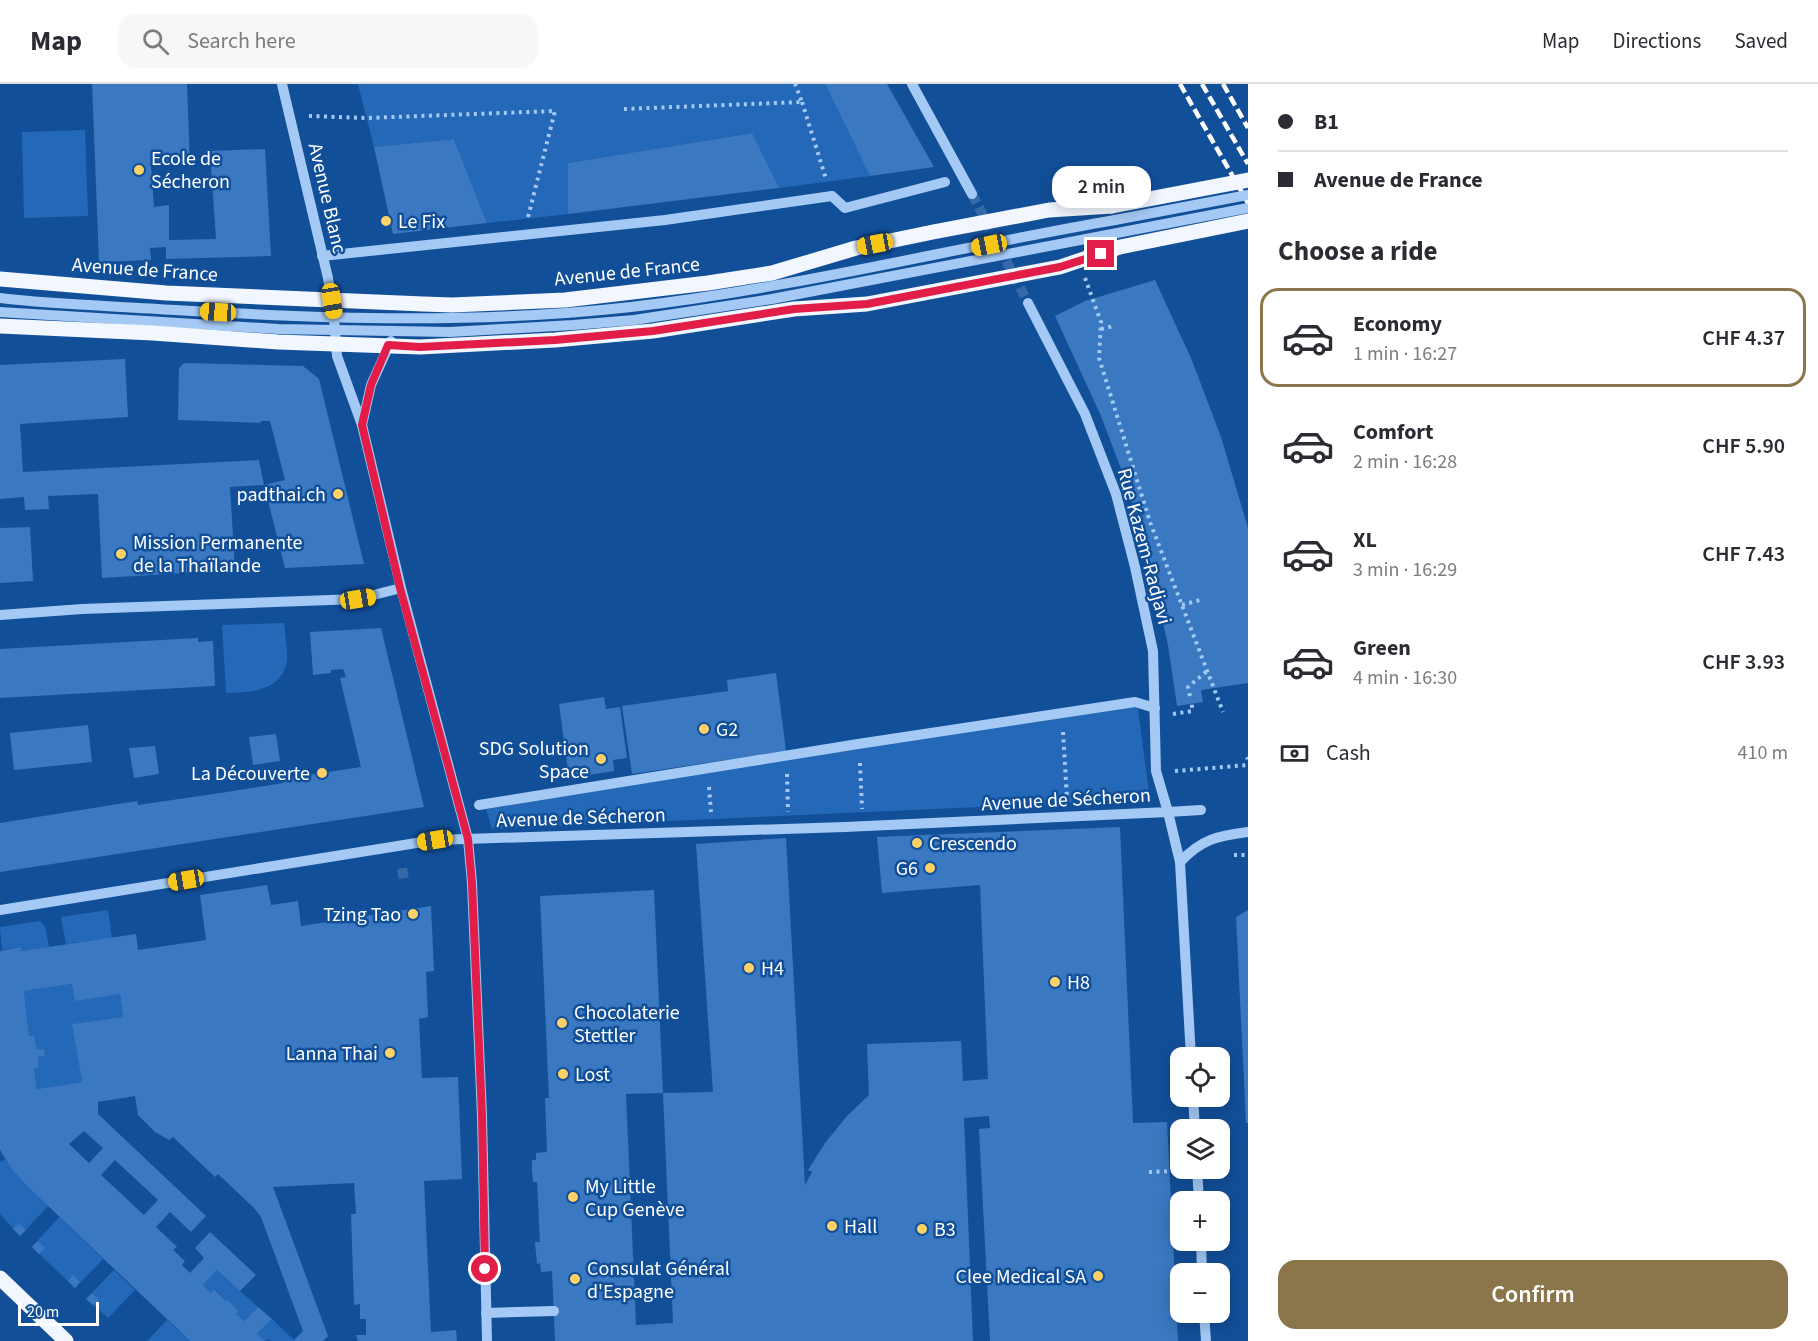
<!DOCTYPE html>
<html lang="en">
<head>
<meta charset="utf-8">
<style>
  :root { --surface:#fff; --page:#f7f7f7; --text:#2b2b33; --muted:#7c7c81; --line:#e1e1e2; --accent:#8a764a }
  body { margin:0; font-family:"Source Sans 3",sans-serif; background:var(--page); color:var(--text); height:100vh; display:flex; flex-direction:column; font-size:22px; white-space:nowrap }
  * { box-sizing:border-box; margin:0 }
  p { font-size:20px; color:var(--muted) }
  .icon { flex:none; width:33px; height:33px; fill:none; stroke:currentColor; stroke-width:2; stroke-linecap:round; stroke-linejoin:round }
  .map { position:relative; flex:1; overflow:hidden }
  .side { display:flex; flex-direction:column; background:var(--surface); width:570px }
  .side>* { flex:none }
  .hud { display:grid; align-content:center; height:132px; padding:0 30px; background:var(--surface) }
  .tools { position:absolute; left:1170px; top:963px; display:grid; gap:12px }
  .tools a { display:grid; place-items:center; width:60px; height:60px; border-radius:12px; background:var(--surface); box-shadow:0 3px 15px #0003; font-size:30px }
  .scale { position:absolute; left:18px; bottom:15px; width:81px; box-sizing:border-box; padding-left:6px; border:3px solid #fff; border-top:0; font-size:16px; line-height:21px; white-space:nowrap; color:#fff; -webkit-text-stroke:4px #124f99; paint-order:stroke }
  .end { position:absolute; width:27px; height:27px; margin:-14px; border:8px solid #e11d48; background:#fff; box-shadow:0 0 0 3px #fff }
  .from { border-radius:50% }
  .bubble { position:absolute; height:42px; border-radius:18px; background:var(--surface); box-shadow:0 3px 15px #0003; font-size:20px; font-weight:600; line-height:42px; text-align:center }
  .car { position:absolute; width:18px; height:36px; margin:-18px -9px; border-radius:8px; box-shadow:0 0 4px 2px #0007; background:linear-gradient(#f5c518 24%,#345 0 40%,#f5c518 0 76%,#345 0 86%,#f5c518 0) }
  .hud b { display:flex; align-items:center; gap:21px; height:57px; font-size:22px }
  .hud b+b { border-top:2px solid var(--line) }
  .hud i { width:15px; height:15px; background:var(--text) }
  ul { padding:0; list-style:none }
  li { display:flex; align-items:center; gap:18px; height:99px; margin:0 12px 9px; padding:0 18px; border:3px solid transparent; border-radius:18px }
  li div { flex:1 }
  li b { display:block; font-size:22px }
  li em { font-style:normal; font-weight:600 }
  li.current { border-color:var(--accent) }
  li>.icon { width:54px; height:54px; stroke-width:1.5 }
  h2 { padding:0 30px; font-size:27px; line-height:72px }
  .pay { display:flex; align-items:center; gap:15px; height:66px; padding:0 30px; font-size:22px }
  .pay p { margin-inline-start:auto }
  .action { display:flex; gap:12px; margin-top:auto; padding:12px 30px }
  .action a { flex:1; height:69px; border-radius:18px; background:var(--accent); color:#fff; font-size:24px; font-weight:600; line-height:69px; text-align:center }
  header { display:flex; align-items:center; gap:36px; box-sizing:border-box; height:84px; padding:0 30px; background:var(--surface); border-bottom:2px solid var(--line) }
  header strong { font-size:28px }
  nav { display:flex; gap:33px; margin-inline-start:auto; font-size:21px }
  .search { width:420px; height:54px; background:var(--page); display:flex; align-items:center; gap:15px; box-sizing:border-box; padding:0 21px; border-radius:18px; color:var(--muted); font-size:22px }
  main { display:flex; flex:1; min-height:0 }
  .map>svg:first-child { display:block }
</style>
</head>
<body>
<header>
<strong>Map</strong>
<div class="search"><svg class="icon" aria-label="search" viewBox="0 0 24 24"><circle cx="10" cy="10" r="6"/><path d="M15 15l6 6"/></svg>Search here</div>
<nav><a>Map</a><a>Directions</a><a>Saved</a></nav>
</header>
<main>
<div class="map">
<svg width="1248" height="1257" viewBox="0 0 1248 1257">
  <rect width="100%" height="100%" fill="#124f99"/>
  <g fill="#2469b8">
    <path d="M358 0H825L870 92 779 104 751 49 568 79V130L487 139 454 55 374 63Z"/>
    <path d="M85 46 88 132 24 134 22 48Z"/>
    <path d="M284 539C285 551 288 566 287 577 282 607 249 609 226 609L222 541Z"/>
    <path d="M1128 621 1138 625 1149 708 1136 716 492 745 486 725Z"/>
    <path d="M108 826 112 854 66 860 61 833Z"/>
    <path d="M40 837 45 843 49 863 21 867V863L2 866 0 843Z"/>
    <path d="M72 900 120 910 123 933 73 940 82 998 37 1005 34 985 39 984 38 973 45 972 44 966H37L34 951 29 952 24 907Z"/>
    <path d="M5 1075 26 1101 48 1122 20 1152 0 1130V1078Z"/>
    <path d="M59 1133 103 1175 75 1204 32 1163Z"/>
    <path d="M114 1186 135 1206 108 1234 86 1215Z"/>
    <path d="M217 1186 258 1223 244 1237 236 1230 239 1227 228 1216 226 1217 215 1205 211 1209 203 1201Z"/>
    <path d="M272 1235 295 1257H271L269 1255 265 1257 257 1250Z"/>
    <path d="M167 1236 189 1256 190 1257H147Z"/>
  </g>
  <g fill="#3a78c1" fill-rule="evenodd">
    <path d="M92 0H187L190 80 151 82 154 123 169 121V156L216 155 210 67 265 65 271 172 166 175V163L150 164 151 176 99 178Z"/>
    <path d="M825 0H887L934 83 870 92Z"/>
    <path d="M752 49 779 104 568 130V79Z"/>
    <path d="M454 55 487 139 393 150 374 63Z"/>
    <path d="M1155 196 1191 274 1221 353 1248 444V599L1201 606 1203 618 1177 622 1168 561 1149 478 1126 398 1101 332 1055 232 1085 217Z"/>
    <path d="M125 275 128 333 20 340 23 388 259 376 264 401 285 396 270 337H261V339L178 336 179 284 184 279 303 282 319 295 364 480 285 484 264 401 230 403 235 486 102 494 98 410 48 412 49 425 25 426 24 413 0 415V281Z"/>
    <path d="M30 443 33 497 0 499V444Z"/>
    <path d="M381 544 424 723 0 788V739L137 717 138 721 227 708 283 699 282 695 361 683 340 594 346 593 343 585 331 586V589L313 591 310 548Z"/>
    <path d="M198 554V558L213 557 215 602 0 614V565Z"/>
    <path d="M776 589 786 667 632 690 622 622 728 607 727 596Z"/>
    <path d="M604 613 606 625 620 623 627 674 613 676 614 687 569 694 559 620Z"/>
    <path d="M88 641 92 678 14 686 10 649Z"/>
    <path d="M276 650 280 677 253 681 249 653Z"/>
    <path d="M155 662 159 690 134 694 129 664Z"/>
    <path d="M1120 743 1133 1039 1167 1038 1178 1257H990L979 1045 990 1044 989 1032 964 1034 973 1257H555L552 1187 541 1188 540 1179 537 1180 535 1158H540L537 1098H533L532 1087V1076H536V1069L547 1068 545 1014H549L540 812 654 806 663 1009 626 1010 636 1241 673 1239 663 1009 713 1008 696 760 786 754 805 1101 812 1088 808 1086 825 1059 847 1032 869 1011 867 960 961 957 963 997 988 995 980 801 882 809 877 753Z"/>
    <path d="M267 801 271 821 298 817 301 842 431 822 434 887 426 888 428 933 419 935 422 994 458 993 462 1095 424 1097 431 1248 456 1246 457 1257H358L356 1251H366V1235H360V1220L354 1221 351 1130H356L354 1099 273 1103 328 1252 323 1257H295L294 1256 303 1247 261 1133 254 1124 218 1090 215 1093 173 1053 169 1056 155 1048 138 1031 135 1012 98 1018V1030L206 1132 191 1148 170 1128 156 1143 177 1163 173 1166 185 1177 182 1181 190 1189 204 1174 195 1164 210 1148 256 1191 240 1207 217 1186 203 1201 211 1209 214 1205 226 1217 227 1215 239 1227 236 1230 244 1237 258 1223 272 1235 257 1250 265 1257H190L26 1101 12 1085 0 1066V867L21 863V867L136 850 138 866 206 856 200 811ZM72 900 75 917 120 910 123 933 72 940 82 998 37 1005 34 985 39 984 38 973 45 972 44 965 37 966 34 951 29 952 24 907ZM84 1047 103 1064 89 1079 69 1060ZM115 1076 158 1116 144 1131 101 1091Z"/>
    <path d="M1248 826V1039H1246L1236 833Z"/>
    <path d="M19 1140 26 1146 20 1152 13 1145Z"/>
    <path d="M38 1157 45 1164 39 1170 32 1163Z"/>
    <path d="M73 1191 80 1198 75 1204 68 1197Z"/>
    <path d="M92 1209 99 1216 93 1221 86 1215Z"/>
  </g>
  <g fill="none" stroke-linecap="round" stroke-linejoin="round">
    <g stroke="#3669a8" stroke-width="10" stroke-dasharray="10 5" stroke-linecap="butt">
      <path d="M972 110 1028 219"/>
      <path d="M398 790 411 788"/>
    </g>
    <g stroke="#a4c9f4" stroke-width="4" stroke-dasharray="3 4.5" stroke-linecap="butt">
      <path d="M802 18 826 95"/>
      <path d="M624 25 802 18 795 0"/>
      <path d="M309 32 367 34 555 27 528 133"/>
      <path d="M1085 194 1101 238 1099 274 1150 438 1223 628"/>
      <path d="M1101 245 1114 242"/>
      <path d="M1182 521 1200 516"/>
      <path d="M1190 612 1188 603 1207 587"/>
      <path d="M1173 630 1192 627V620"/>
      <path d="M1063 648 1067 715"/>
      <path d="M1247 673 1248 675"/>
      <path d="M860 679 862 725"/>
      <path d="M1175 687 1248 681"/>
      <path d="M787 690 788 728"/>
      <path d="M709 703 711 728"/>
      <path d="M1234 771H1248"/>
      <path d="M1149 1088 1173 1087"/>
    </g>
    <g stroke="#a4c9f4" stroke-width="10">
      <path d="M282 0 328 194 334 234 337 272 362 341 401 504 468 755 472 799 482 1032 487 1257"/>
      <path d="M912 0 972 110"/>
      <path d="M322 172 665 136 832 112 845 124 945 98"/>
      <path d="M0 214C58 221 117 222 175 226 327 235 479 240 631 223 794 204 953 164 1115 136"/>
      <path d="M0 228 278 245 450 248 573 241 634 236 772 215 1248 124"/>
      <path d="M362 341 371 301 391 257"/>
      <path d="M0 531 82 525 358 515 401 504"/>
      <path d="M479 721 858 660 1135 618 1155 624"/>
      <path d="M1180 778C1202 755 1217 752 1248 748"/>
      <path d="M0 826 435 756 845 743 1168 728 1156 687 1153 567 1135 483 1116 410 1085 330 1028 219"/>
      <path d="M1191 974 1180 778 1168 728 1201 726"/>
      <path d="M1193 1012 1195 1046"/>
      <path d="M1197 1084 1199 1118"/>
      <path d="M1201 1156 1202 1190"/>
      <path d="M1204 1228 1206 1257"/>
      <path d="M486 1229 554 1227"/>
    </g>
    <g stroke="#f1f6ff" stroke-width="15">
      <path d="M0 195 166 209 423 220 452 221 565 216 708 199 772 189 856 164 933 148 1049 126 1112 122"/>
      <path d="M0 242 153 249 278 258 420 263 555 256 653 247 794 225 867 220 1060 183 1120 163 1248 137"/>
      <path d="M0 1194 66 1257"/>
    </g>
    <g stroke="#fff" stroke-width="4.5" stroke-dasharray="10 4.5" stroke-linecap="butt">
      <path d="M1180 0 1248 119"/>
      <path d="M1202 0 1248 80"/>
      <path d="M1223 0 1248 44"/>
    </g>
    <path stroke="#a4c9f4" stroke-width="10" d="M1115 136 1248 111"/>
    <path stroke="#f1f6ff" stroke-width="15" d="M1112 122 1248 96"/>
  </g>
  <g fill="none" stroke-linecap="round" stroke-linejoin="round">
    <path stroke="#e11d48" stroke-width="8" d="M485 1185 482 1032 472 800 468 755 400 504 362 341 371 301 388 261 420 263 555 256 653 247 794 225 867 220 1060 183 1101 170"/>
  </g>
  <g fill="#ffd167" stroke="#124f99" stroke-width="2">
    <circle cx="139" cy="86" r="6"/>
    <circle cx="386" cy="137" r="6"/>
    <circle cx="338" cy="410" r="6"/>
    <circle cx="121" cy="470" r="6"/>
    <circle cx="704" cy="645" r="6"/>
    <circle cx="601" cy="675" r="6"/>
    <circle cx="322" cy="689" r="6"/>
    <circle cx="917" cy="759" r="6"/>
    <circle cx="930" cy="784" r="6"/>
    <circle cx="413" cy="830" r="6"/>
    <circle cx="749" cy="884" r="6"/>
    <circle cx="1055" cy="898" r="6"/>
    <circle cx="562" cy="939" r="6"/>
    <circle cx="390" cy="969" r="6"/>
    <circle cx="563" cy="990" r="6"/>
    <circle cx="573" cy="1113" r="6"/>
    <circle cx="832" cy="1142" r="6"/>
    <circle cx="922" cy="1145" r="6"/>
    <circle cx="1098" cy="1192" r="6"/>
    <circle cx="575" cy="1195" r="6"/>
  </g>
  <g text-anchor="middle" stroke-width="5" stroke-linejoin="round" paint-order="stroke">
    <g font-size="20" fill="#fff" stroke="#124f99" text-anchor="start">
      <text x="151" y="81">Ecole de<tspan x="151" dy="23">Sécheron</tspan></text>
      <text x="398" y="144">Le Fix</text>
      <text x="326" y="417" text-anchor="end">padthai.ch</text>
      <text x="133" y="465">Mission Permanente<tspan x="133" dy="23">de la Thaïlande</tspan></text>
      <text x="716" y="652">G2</text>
      <text x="589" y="671" text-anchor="end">SDG Solution<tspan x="589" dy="23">Space</tspan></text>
      <text x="310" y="696" text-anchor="end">La Découverte</text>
      <text x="929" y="766">Crescendo</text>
      <text x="918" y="791" text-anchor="end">G6</text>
      <text x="401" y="837" text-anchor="end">Tzing Tao</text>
      <text x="761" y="891">H4</text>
      <text x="1067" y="905">H8</text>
      <text x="574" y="935">Chocolaterie<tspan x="574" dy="23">Stettler</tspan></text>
      <text x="378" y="976" text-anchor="end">Lanna Thai</text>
      <text x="575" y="997">Lost</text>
      <text x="585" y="1109">My Little<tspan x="585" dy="23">Cup Genève</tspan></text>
      <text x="844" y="1149">Hall</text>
      <text x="934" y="1152">B3</text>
      <text x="587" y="1191">Consulat Général<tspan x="587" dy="23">d'Espagne</tspan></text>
      <text x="1086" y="1199" text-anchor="end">Clee Medical SA</text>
    </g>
    <g font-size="20" fill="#fff" stroke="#124f99">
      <text transform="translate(328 114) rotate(77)" y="7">Avenue Blanc</text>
      <text transform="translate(145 185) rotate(4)" y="7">Avenue de France</text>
      <text transform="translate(627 187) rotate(-6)" y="7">Avenue de France</text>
      <text transform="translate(1145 462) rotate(75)" y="7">Rue Kazem-Radjavi</text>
      <text transform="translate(1066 715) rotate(-3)" y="7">Avenue de Sécheron</text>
      <text transform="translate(581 733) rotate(-2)" y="7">Avenue de Sécheron</text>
    </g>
  </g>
</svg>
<div class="tools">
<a><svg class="icon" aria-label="locate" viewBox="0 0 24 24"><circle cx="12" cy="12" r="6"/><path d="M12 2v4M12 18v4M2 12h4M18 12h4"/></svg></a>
<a><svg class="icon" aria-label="layers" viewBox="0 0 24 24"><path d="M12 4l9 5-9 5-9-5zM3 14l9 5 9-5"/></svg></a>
<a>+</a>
<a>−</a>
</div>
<div class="scale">20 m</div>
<i class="end from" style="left:485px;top:1185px"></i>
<i class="end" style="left:1101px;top:170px"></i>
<div class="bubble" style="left:1052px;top:82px;width:99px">2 min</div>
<i class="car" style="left:875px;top:160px;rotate:259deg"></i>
<i class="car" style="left:989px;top:161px;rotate:259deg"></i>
<i class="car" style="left:332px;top:217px;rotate:171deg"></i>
<i class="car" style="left:218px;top:228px;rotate:273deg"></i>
<i class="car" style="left:358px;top:515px;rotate:81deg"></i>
<i class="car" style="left:435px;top:756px;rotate:261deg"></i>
<i class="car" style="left:186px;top:796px;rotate:260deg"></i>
</div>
<section class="side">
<div class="hud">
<b><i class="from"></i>B1</b>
<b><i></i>Avenue de France</b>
</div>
<h2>Choose a ride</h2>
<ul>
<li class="current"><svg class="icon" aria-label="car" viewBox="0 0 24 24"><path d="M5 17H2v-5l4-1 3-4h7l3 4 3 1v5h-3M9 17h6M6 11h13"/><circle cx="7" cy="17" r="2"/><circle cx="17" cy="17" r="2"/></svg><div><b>Economy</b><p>1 min · 16:27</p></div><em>CHF 4.37</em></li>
<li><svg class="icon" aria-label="car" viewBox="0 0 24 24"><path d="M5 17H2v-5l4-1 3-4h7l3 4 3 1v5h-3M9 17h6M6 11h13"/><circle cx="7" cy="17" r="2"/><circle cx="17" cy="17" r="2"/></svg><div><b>Comfort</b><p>2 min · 16:28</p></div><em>CHF 5.90</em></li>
<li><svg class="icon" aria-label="car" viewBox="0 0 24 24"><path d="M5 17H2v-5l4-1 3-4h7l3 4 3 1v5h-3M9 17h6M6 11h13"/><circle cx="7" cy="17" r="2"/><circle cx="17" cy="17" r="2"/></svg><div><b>XL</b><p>3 min · 16:29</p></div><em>CHF 7.43</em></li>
<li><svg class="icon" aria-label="car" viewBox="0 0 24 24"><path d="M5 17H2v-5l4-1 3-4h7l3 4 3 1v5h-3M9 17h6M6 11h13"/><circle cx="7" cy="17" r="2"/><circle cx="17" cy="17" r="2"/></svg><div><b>Green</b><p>4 min · 16:30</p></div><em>CHF 3.93</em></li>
</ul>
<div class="pay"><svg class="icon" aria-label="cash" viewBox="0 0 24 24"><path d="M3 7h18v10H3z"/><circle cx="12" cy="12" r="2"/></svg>Cash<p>410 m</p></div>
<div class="action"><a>Confirm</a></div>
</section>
</main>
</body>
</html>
